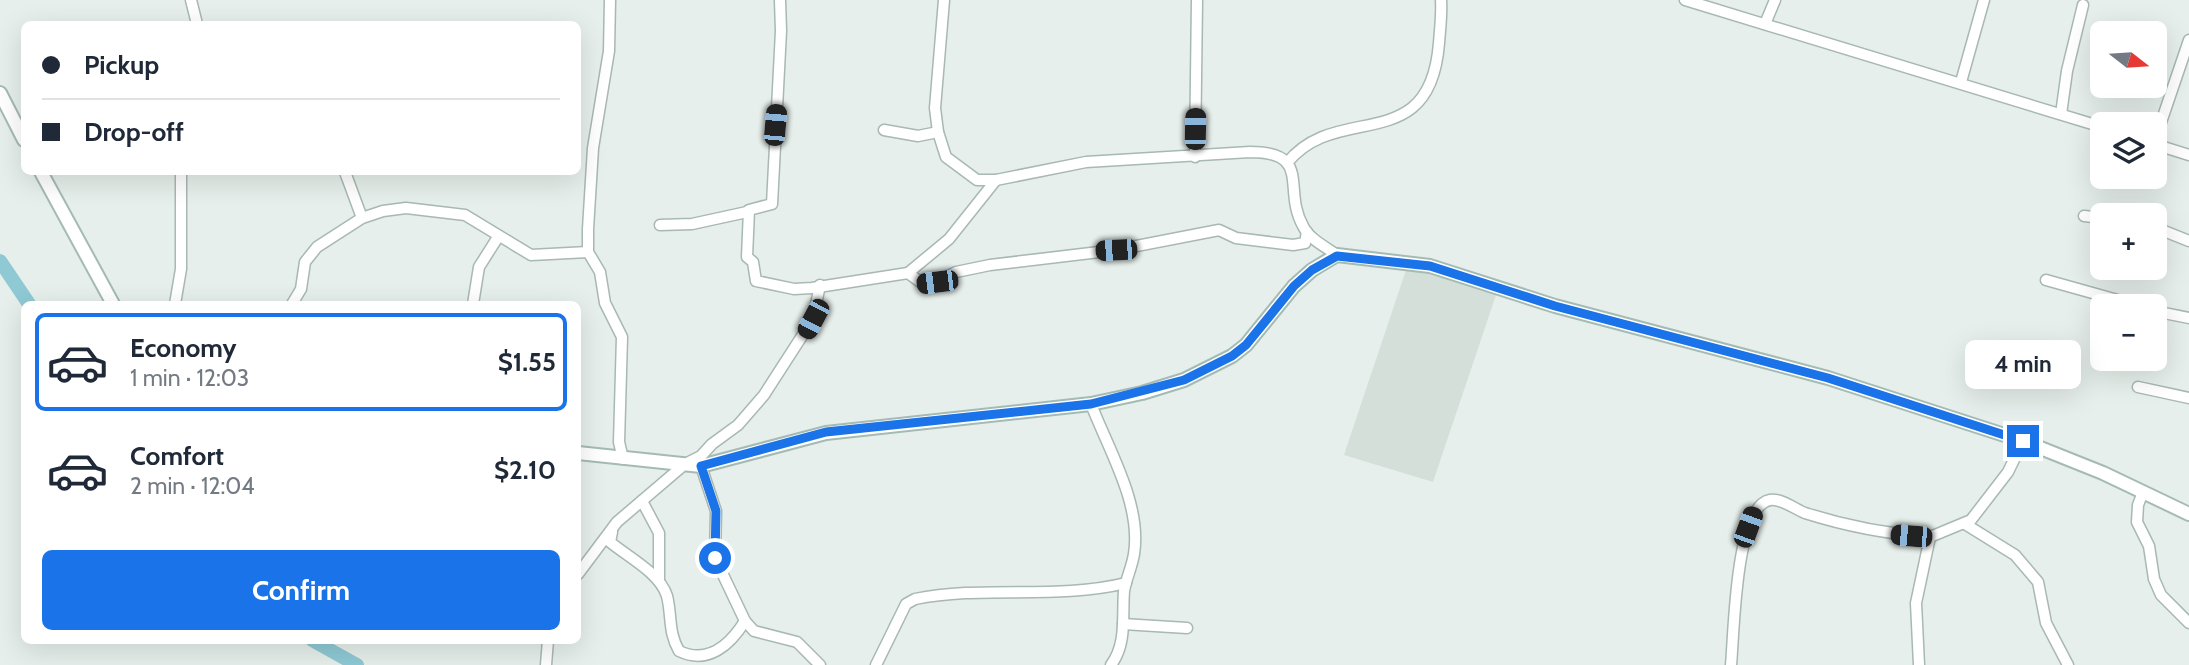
<!DOCTYPE html>
<html lang="en">
<head>
<meta charset="utf-8">
<style>
  :root { --surface:#fff; --page:#f2f2f3; --text:#1f2937; --muted:#747a83; --line:#e0e1e3; --accent:#1a73e8 }
  body { margin:0; font-family:Cabin,sans-serif; background:var(--page); color:var(--text); height:100vh; display:flex; flex-direction:column; font-size:26px; white-space:nowrap }
  * { box-sizing:border-box; margin:0 }
  p { font-size:23px; color:var(--muted) }
  .icon { flex:none; width:38px; height:38px; fill:none; stroke:currentColor; stroke-width:2; stroke-linecap:round; stroke-linejoin:round }
  .map { position:relative; flex:1; overflow:hidden }
  .drawer { position:absolute; left:21px; top:301px; width:560px; height:343px; display:flex; flex-direction:column; background:var(--surface); border-radius:10px; box-shadow:0 7px 28px #0002 }
  .drawer>* { flex:none }
  .hud { position:absolute; left:21px; top:21px; width:560px; height:154px; border-radius:10px; box-shadow:0 7px 28px #0002; display:grid; align-content:center; height:154px; padding:0 21px; background:var(--surface) }
  .needle { width:46px; rotate:107deg }
  .buttons { position:absolute; left:2090px; top:21px; display:grid; gap:14px }
  .buttons a { display:grid; place-items:center; width:77px; height:77px; border-radius:10px; background:var(--surface); box-shadow:0 7px 28px #0002; font-size:35px }
  .end { position:absolute; width:32px; height:32px; margin:-16px; border:9px solid #1a73e8; background:#fff; box-shadow:0 0 0 4px #fff }
  .from { border-radius:50% }
  .bubble { position:absolute; height:49px; border-radius:10px; background:var(--surface); box-shadow:0 7px 28px #0002; font-size:23px; font-weight:700; line-height:49px; text-align:center }
  .car { position:absolute; width:21px; height:42px; margin:-21px -10px; border-radius:9px; box-shadow:0 0 5px 2px #0007; background:linear-gradient(#222 24%,#8ab4d8 0 40%,#222 0 76%,#8ab4d8 0 86%,#222 0) }
  .hud b { display:flex; align-items:center; gap:24px; height:66px; font-size:26px }
  .hud b+b { border-top:2px solid var(--line) }
  .hud i { width:18px; height:18px; background:var(--text) }
  ul { padding:12px 0 0; list-style:none }
  li { display:flex; align-items:center; gap:21px; height:98px; margin:0 14px 10px; padding:0 7px; border:4px solid transparent; border-radius:10px }
  li div { flex:1 }
  li b { display:block; font-size:26px }
  li em { font-style:normal; font-weight:700 }
  li.selected { border-color:var(--accent) }
  li>.icon { width:63px; height:63px; stroke-width:1.5 }
  .button { display:flex; gap:14px; margin-top:auto; padding:14px 21px }
  .button a { flex:1; height:80px; border-radius:10px; background:var(--accent); color:#fff; font-size:28px; font-weight:700; line-height:80px; text-align:center }
  .map>svg:first-child { display:block }
</style>
</head>
<body>
<div class="map">
<svg width="2189" height="665" viewBox="0 0 2189 665">
  <rect width="100%" height="100%" fill="#e6efeb"/>
  <path fill="#d4dfda" d="M1407 267 1497 292 1433 482 1344 455Z"/>
  <g fill="none" stroke-linecap="round" stroke-linejoin="round">
    <g stroke="#8ec9d4" stroke-width="14">
      <path d="M0 261 29 304"/>
      <path d="M312 640 357 665"/>
    </g>
    <defs>
      <g id="street">
        <path d="M191 0 197 24"/>
        <path d="M610 0 609 51 593 148 588 229V252L600 272 605 303 622 337 619 442 623 459"/>
        <path d="M780 0 781 31 772 204 749 210 747 257 753 262 756 281 794 289 812 288 908 273 923 284 937 282 956 272 990 265 1116 250 1219 230 1236 238 1293 245 1305 243 1307 232"/>
        <path d="M1685 0 2102 127"/>
        <path d="M1765 24 1775 0"/>
        <path d="M1961 82 1984 0"/>
        <path d="M2061 114 2067 71 2083 5"/>
        <path d="M884 130 918 136 938 132 935 108 944 0"/>
        <path d="M938 132 946 157 977 180H996L1086 162 1250 152C1313 152 1282 189 1303 226 1309 239 1326 247 1337 255"/>
        <path d="M2154 143 2189 40"/>
        <path d="M2154 144 2189 155"/>
        <path d="M1195 157 1197 0"/>
        <path d="M1287 163C1337 100 1430 159 1439 43 1440 29 1442 14 1441 0"/>
        <path d="M345 172 362 218"/>
        <path d="M2084 216 2102 218"/>
        <path d="M660 225 692 224 747 212"/>
        <path d="M2154 227 2189 241"/>
        <path d="M908 273 949 239 996 180"/>
        <path d="M2046 280 2139 306"/>
        <path d="M175 304 181 269V172"/>
        <path d="M292 304 301 289 305 262 317 247 362 218 383 211 406 208 465 215 531 255 588 252"/>
        <path d="M473 304 479 267 498 237"/>
        <path d="M2154 311 2189 318"/>
        <path d="M2138 387 2189 398"/>
        <path d="M1091 404C1108 449 1142 504 1134 554 1132 567 1126 579 1124 591 1122 616 1127 644 1111 665"/>
        <path d="M701 466 716 511 715 558 745 621 754 631 797 642 820 665"/>
        <path d="M2143 492 2138 505 2137 522 2149 546 2154 579 2161 595 2189 623"/>
        <path d="M642 501 659 533V581"/>
        <path d="M1965 524 2015 555 2038 582 2046 623 2068 665"/>
        <path d="M612 532 610 542C628 557 660 573 667 596 672 616 668 632 679 651 708 665 730 645 745 621"/>
        <path d="M578 574 617 522 685 464 701 456 712 444 738 425 764 395 813 319 820 285"/>
        <path d="M1123 624 1187 628"/>
        <path d="M546 665 548 640"/>
        <path d="M876 665 906 604 915 599C985 585 1057 600 1126 583"/>
        <path d="M1731 665C1734 635 1735 506 1770 500 1781 498 1795 509 1805 513 1846 526 1887 534 1930 537"/>
        <path d="M1919 665 1916 603 1930 537 1971 520 2008 472 2023 441"/>
      </g>
      <g id="secondary">
        <path d="M0 93 24 140"/>
        <path d="M41 172 113 304"/>
        <path d="M578 453 701 466 826 433 1091 404 1142 393 1184 380 1232 356 1246 345 1294 286 1312 270 1337 255 1430 266 1555 306 1828 378 2023 441 2103 473 2189 514"/>
      </g>
    </defs>
    <use href="#street" stroke="#a8b8b2" stroke-width="13"/>
    <use href="#secondary" stroke="#a4bbb3" stroke-width="16"/>
    <use href="#street" stroke="#fff" stroke-width="10"/>
    <use href="#secondary" stroke="#fff" stroke-width="12"/>
  </g>
  <g fill="none" stroke-linecap="round" stroke-linejoin="round">
    <path stroke="#1a73e8" stroke-width="9" d="M715 558 716 511 701 466 826 432 1091 404 1184 380 1232 356 1246 345 1294 286 1312 270 1337 256 1430 266 1555 306 1828 378 2023 441"/>
  </g>
</svg>
<div class="buttons">
<a><svg class="needle" viewBox="-14 -14 28 28"><path d="M0-13l5 13h-10z" fill="#e53935"/><path d="M0 13l5-13h-10z" fill="#747a83"/></svg></a>
<a><svg class="icon" aria-label="layers" viewBox="0 0 24 24"><path d="M12 4l9 5-9 5-9-5zM3 14l9 5 9-5"/></svg></a>
<a>+</a>
<a>−</a>
</div>
<i class="end from" style="left:715px;top:558px"></i>
<i class="end" style="left:2023px;top:441px"></i>
<div class="bubble" style="left:1965px;top:340px;width:116px">4 min</div>
<i class="car" style="left:775px;top:125px;rotate:5deg"></i>
<i class="car" style="left:1195px;top:129px;rotate:1deg"></i>
<i class="car" style="left:1116px;top:250px;rotate:267deg"></i>
<i class="car" style="left:937px;top:282px;rotate:263deg"></i>
<i class="car" style="left:813px;top:319px;rotate:208deg"></i>
<i class="car" style="left:1748px;top:527px;rotate:20deg"></i>
<i class="car" style="left:1911px;top:536px;rotate:275deg"></i>
<div class="hud">
<b><i class="from"></i>Pickup</b>
<b><i></i>Drop-off</b>
</div>
<section class="drawer">
<ul>
<li class="selected"><svg class="icon" aria-label="car" viewBox="0 0 24 24"><path d="M5 17H2v-5l4-1 3-4h7l3 4 3 1v5h-3M9 17h6M6 11h13"/><circle cx="7" cy="17" r="2"/><circle cx="17" cy="17" r="2"/></svg><div><b>Economy</b><p>1 min · 12:03</p></div><em>$1.55</em></li>
<li><svg class="icon" aria-label="car" viewBox="0 0 24 24"><path d="M5 17H2v-5l4-1 3-4h7l3 4 3 1v5h-3M9 17h6M6 11h13"/><circle cx="7" cy="17" r="2"/><circle cx="17" cy="17" r="2"/></svg><div><b>Comfort</b><p>2 min · 12:04</p></div><em>$2.10</em></li>
</ul>
<div class="button"><a>Confirm</a></div>
</section>
</div>
</body>
</html>
